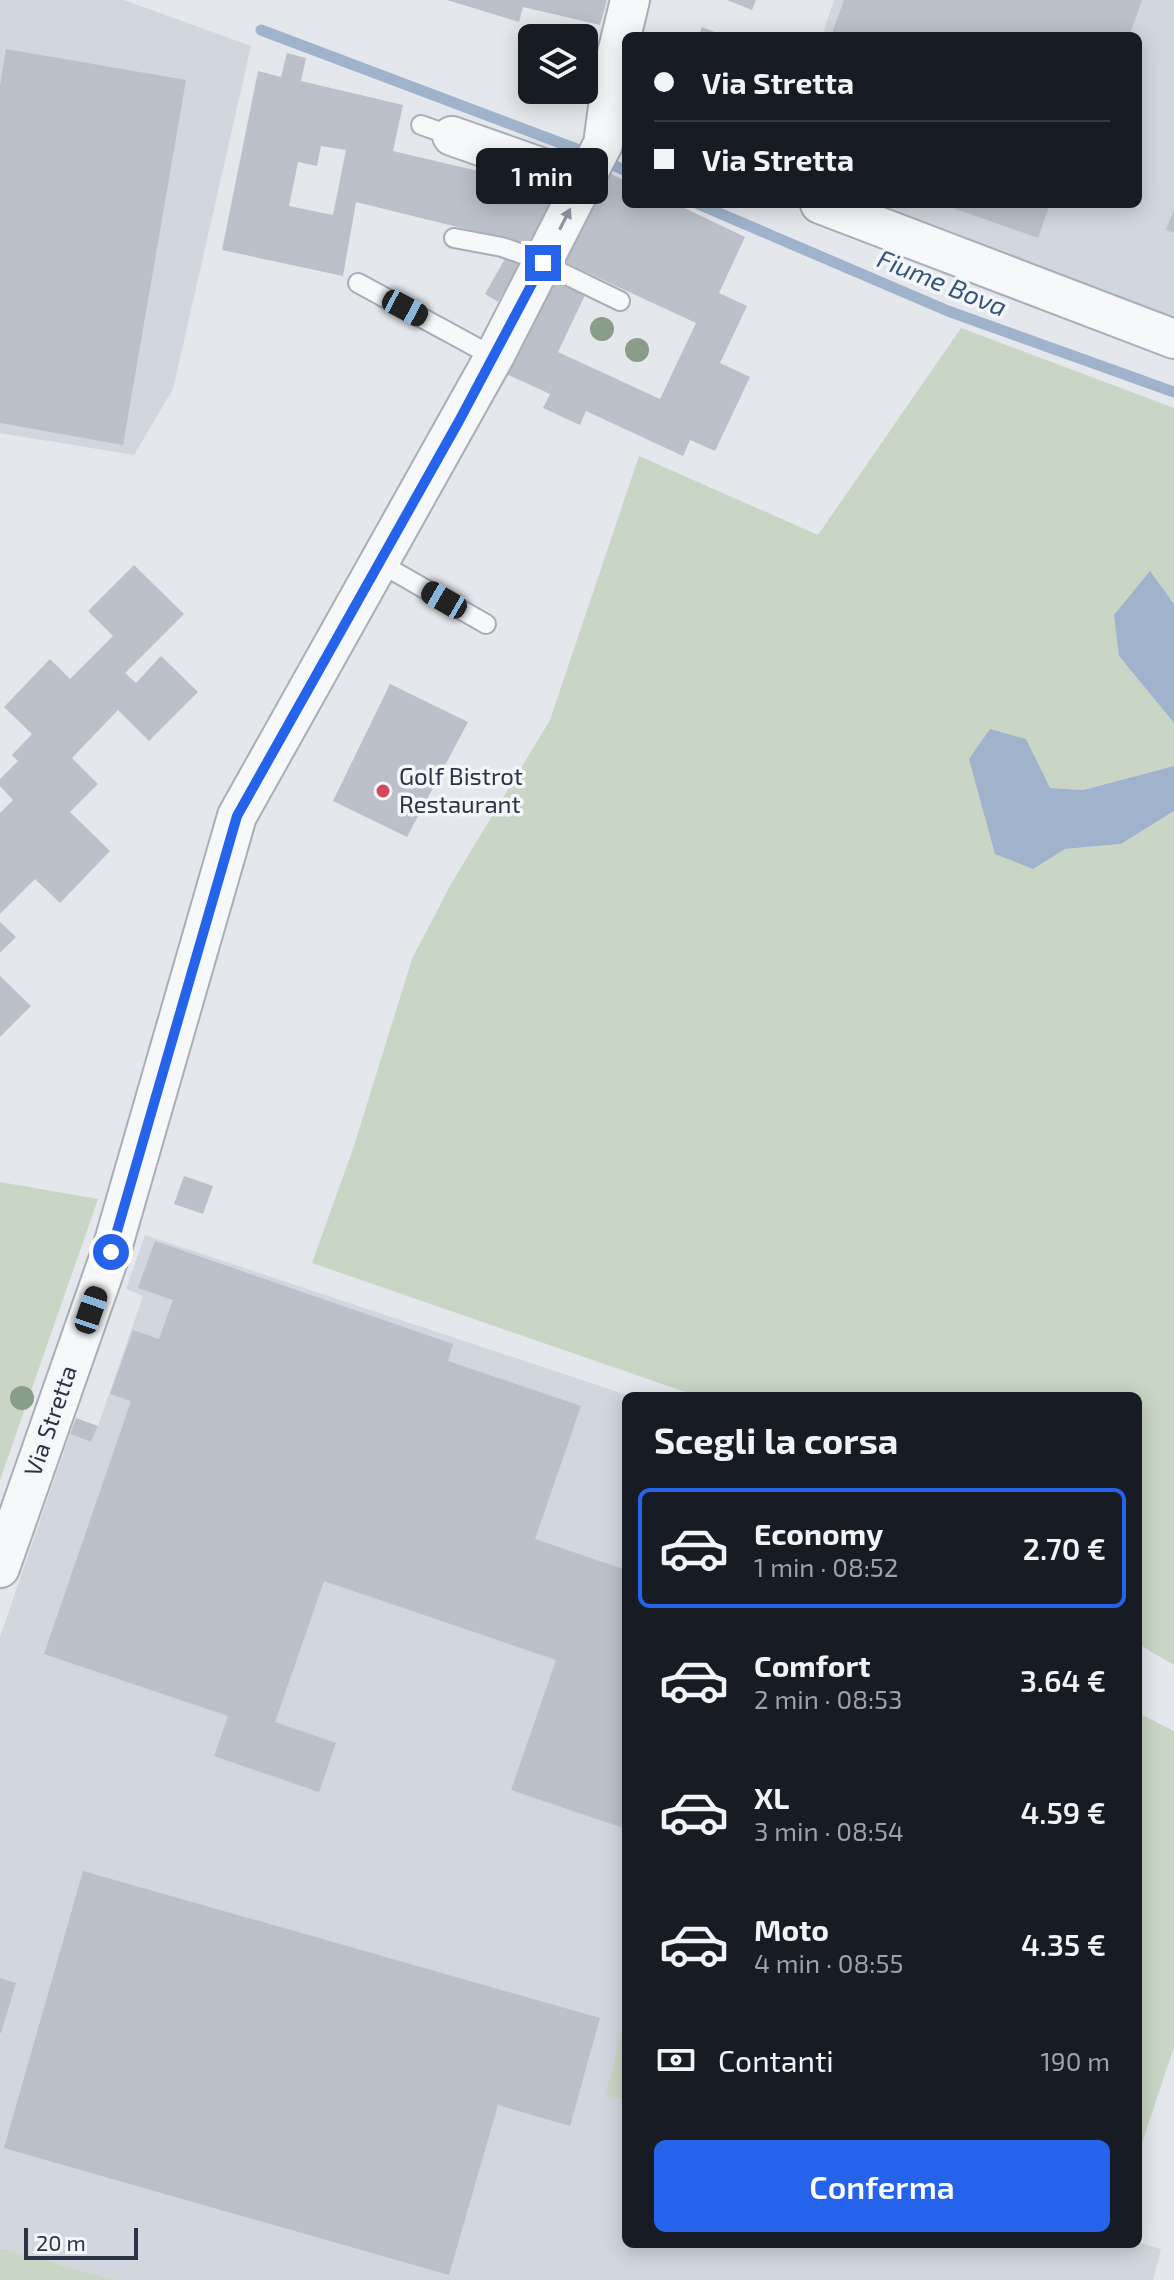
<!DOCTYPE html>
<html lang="it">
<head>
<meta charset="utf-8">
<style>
  :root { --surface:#171b24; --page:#20242c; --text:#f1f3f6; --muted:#9ea1a6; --line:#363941; --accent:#2563eb }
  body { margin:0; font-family:"Exo 2",sans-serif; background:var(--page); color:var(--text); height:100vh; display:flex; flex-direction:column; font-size:30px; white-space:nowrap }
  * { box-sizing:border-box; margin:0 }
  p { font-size:26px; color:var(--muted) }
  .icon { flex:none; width:44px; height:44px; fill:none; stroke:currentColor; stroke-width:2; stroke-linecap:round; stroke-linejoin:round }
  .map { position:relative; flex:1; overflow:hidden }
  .details { position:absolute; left:622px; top:1392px; width:520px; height:856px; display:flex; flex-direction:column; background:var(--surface); border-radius:12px; box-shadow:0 4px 20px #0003 }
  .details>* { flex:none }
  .guide { position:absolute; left:622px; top:32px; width:520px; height:176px; border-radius:12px; box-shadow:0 4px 20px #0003; display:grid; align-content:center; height:176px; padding:0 32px; background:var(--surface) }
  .tools { position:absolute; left:518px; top:24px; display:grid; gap:16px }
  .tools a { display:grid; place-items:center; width:80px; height:80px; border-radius:12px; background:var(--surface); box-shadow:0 4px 20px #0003; font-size:40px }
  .scale { position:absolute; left:24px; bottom:20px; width:114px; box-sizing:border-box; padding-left:8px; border:4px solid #2b3445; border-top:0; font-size:22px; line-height:28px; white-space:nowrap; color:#2b3445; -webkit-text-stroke:6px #f4f6f9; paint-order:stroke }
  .end { position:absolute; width:36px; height:36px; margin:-18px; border:10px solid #2563eb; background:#fff; box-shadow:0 0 0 4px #fff }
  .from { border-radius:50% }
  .bubble { position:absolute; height:56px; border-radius:12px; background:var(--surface); box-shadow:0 4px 20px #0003; font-size:26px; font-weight:600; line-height:56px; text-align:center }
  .car { position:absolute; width:24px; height:48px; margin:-24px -12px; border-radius:10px; box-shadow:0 0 6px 2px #0007; background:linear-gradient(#222 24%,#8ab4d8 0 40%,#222 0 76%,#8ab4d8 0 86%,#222 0) }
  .guide b { display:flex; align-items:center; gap:28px; height:76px; font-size:30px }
  .guide b+b { border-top:2px solid var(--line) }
  .guide i { width:20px; height:20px; background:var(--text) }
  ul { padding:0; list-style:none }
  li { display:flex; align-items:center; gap:24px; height:120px; margin:0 16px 12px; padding:0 16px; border:4px solid transparent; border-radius:12px }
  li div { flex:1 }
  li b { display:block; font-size:30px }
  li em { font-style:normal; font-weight:600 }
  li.on { border-color:var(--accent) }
  li>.icon { width:72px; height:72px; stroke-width:1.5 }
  h2 { padding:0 32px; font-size:36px; line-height:96px }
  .pay { display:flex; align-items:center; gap:20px; height:88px; padding:0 32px; font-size:30px }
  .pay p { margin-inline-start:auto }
  .button { display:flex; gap:16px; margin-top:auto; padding:16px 32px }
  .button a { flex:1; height:92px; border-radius:12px; background:var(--accent); color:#fff; font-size:32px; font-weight:600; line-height:92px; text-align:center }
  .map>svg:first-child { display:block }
</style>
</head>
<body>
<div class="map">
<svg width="1174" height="2280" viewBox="0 0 1174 2280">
  <rect width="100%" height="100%" fill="#e4e7ec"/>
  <g fill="#d2d6de">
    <path d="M0 0H124L251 46 173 389 134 455 0 433Z"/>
    <path d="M834 0H1174V322L870 204H1138V36H822Z"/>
    <path d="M145 1235 630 1396H626V2017L605 2095 626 2101V2244L1138 2242 1161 2249 1153 2280H115L0 2248V1637L70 1434 91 1442 98 1426 143 1296 126 1289Z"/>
  </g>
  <g fill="#c9d6c5">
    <path d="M961 328 1174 408V604L1149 572 1119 656 1174 723V766L1083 790 1049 788 1026 739 1065 849 1121 844 1174 811V1665L1138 1644V1396H697L312 1263 354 1146 412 959 451 884 550 720 639 456 818 535Z"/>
    <path d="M0 1182 98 1199 0 1480Z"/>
    <path d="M1138 1713 1174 1731V2047L1138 2155Z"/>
    <path d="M626 2017V2101L605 2095Z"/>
    <path d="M0 2248 115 2280H0Z"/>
  </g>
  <g fill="#9fb4cc">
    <path d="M1150 571 1174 604V723L1119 656 1114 615Z"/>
    <path d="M990 729 1026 739 1050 788 1083 790 1174 766V811L1121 844 1065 849 1033 869 995 854 969 759Z"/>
  </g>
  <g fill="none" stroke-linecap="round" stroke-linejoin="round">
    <g stroke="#9fb4cc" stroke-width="11">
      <path d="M261 30 587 153 626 171"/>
      <path d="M698 204 948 311 1174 392"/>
    </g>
  </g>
  <g fill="#bbc0ca" fill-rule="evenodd">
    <path d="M447 0H607L600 25 523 7 519 22Z"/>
    <path d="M727 0H756L752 10Z"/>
    <path d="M844 0H1142L1129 36H831Z"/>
    <path d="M702 27 725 36H699Z"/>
    <path d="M6 49 186 80 123 445 0 423V86Z"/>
    <path d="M287 53 306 58 301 81 403 105 393 151 559 190 530 245 356 202 343 276 222 250 258 71 281 77ZM321 146 346 150 333 215 289 206 298 162 317 166Z"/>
    <path d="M609 173 626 181V204H676L745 237 719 293 747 306 720 363 750 377 715 451 690 440 683 456 586 411 580 425 543 408 550 394 504 373 550 279 585 295 558 352 660 399 696 323 560 260 586 203 594 206Z"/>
    <path d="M942 204H1050L1038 238Z"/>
    <path d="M1174 209V233L1166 230Z"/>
    <path d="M506 257 520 264 498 302 485 294Z"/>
    <path d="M134 565 184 614 125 673 136 683 161 656 198 692 149 741 118 710 72 758 98 784 70 812 110 851 60 903 35 879 0 914V813L13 800 0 786V779L18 761 12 755 32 734 4 707 50 659 70 679 113 636 88 611Z"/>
    <path d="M390 684 468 722 407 837 333 801Z"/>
    <path d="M0 922 16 937 0 953Z"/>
    <path d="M0 976 31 1006 0 1037Z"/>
    <path d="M184 1176 213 1186 203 1214 174 1204Z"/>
    <path d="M155 1241 453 1344 448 1361 581 1406 535 1539 626 1570V1829L511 1790 556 1660 324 1581 275 1722 336 1743 319 1792 214 1756 228 1716 44 1654 131 1401 110 1394 133 1330 159 1339 173 1300 138 1288Z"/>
    <path d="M76 1418 98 1426 91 1442 70 1434Z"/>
    <path d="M83 1871 600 2018 570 2126 498 2105 449 2275 4 2148Z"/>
    <path d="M0 1978 16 1983 1 2033H0Z"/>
  </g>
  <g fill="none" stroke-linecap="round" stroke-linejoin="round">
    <defs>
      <g id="service">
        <path d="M421 125 452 136"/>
        <path d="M454 238 502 247 525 255 620 301"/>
        <path d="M358 283 494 357"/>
        <path d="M378 562 486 624"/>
      </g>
      <g id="minor">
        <path d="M452 136 583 182"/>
        <path d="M820 204 1174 339"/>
        <path d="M0 1568 111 1252 237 816 494 357 603 144 613 70 630 0"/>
      </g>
    </defs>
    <use href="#service" stroke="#a9aeb7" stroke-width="22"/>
    <use href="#minor" stroke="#a9aeb7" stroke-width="42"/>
    <use href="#service" stroke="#f7f8fa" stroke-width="18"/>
    <use href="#minor" stroke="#f7f8fa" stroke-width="38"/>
  </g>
  <g fill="#899d89">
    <circle cx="602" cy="329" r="12"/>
    <circle cx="637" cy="350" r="12"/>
    <circle cx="22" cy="1398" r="12"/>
  </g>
  <defs><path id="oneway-solid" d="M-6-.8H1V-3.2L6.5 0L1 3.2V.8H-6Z" transform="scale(2)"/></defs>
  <use fill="#9196a0" href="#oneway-solid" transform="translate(565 219) rotate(-63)"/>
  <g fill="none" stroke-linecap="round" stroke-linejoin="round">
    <path stroke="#2563eb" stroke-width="10" d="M111 1252 237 816 459 421 543 263"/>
  </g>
  <circle fill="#d1495b" stroke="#f4f6f9" stroke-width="3" cx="383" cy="791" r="8"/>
  <g text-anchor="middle" stroke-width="7" stroke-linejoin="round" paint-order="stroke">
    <g font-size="24" fill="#2b3445" stroke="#f4f6f9" text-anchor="start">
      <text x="399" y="785">Golf Bistrot<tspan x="399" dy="28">Restaurant</tspan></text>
    </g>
    <g font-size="24" fill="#2b3445" stroke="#f4f6f9">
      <text transform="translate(51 1421) rotate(-71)" y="8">Via Stretta</text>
    </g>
    <g font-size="26" font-style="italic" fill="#34527a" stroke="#f4f6f9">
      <text transform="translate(942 283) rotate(22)" y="9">Fiume Bova</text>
    </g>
  </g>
</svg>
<div class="tools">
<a><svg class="icon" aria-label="layers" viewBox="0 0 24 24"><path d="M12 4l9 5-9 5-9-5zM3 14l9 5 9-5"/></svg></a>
</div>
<div class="scale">20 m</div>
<i class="end from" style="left:111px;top:1252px"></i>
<i class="end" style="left:543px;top:263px"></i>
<div class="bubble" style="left:476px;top:148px;width:132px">1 min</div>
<i class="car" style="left:405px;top:308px;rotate:118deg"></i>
<i class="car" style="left:444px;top:600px;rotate:300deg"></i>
<i class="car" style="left:91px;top:1310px;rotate:19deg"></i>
<div class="guide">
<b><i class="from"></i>Via Stretta</b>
<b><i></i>Via Stretta</b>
</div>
<section class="details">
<h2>Scegli la corsa</h2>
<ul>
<li class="on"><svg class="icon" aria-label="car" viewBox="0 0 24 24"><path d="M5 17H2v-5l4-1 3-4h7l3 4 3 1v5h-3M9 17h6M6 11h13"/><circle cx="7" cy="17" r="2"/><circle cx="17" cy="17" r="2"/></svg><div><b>Economy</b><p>1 min · 08:52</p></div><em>2.70 €</em></li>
<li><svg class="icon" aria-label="car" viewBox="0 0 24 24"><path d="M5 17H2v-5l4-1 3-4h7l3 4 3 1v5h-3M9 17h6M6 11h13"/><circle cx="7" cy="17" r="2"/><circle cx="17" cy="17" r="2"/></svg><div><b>Comfort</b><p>2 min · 08:53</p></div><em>3.64 €</em></li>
<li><svg class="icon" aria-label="car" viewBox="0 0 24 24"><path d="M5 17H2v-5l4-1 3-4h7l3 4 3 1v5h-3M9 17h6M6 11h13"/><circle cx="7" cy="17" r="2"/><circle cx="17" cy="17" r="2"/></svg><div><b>XL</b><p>3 min · 08:54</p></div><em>4.59 €</em></li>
<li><svg class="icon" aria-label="car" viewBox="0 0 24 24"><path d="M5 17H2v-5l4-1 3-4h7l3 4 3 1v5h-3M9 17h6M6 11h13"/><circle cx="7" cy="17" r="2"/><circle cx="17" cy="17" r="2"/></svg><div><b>Moto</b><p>4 min · 08:55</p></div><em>4.35 €</em></li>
</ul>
<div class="pay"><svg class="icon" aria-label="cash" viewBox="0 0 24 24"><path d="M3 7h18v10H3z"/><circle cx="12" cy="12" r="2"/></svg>Contanti<p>190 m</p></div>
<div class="button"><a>Conferma</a></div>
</section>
</div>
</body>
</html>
